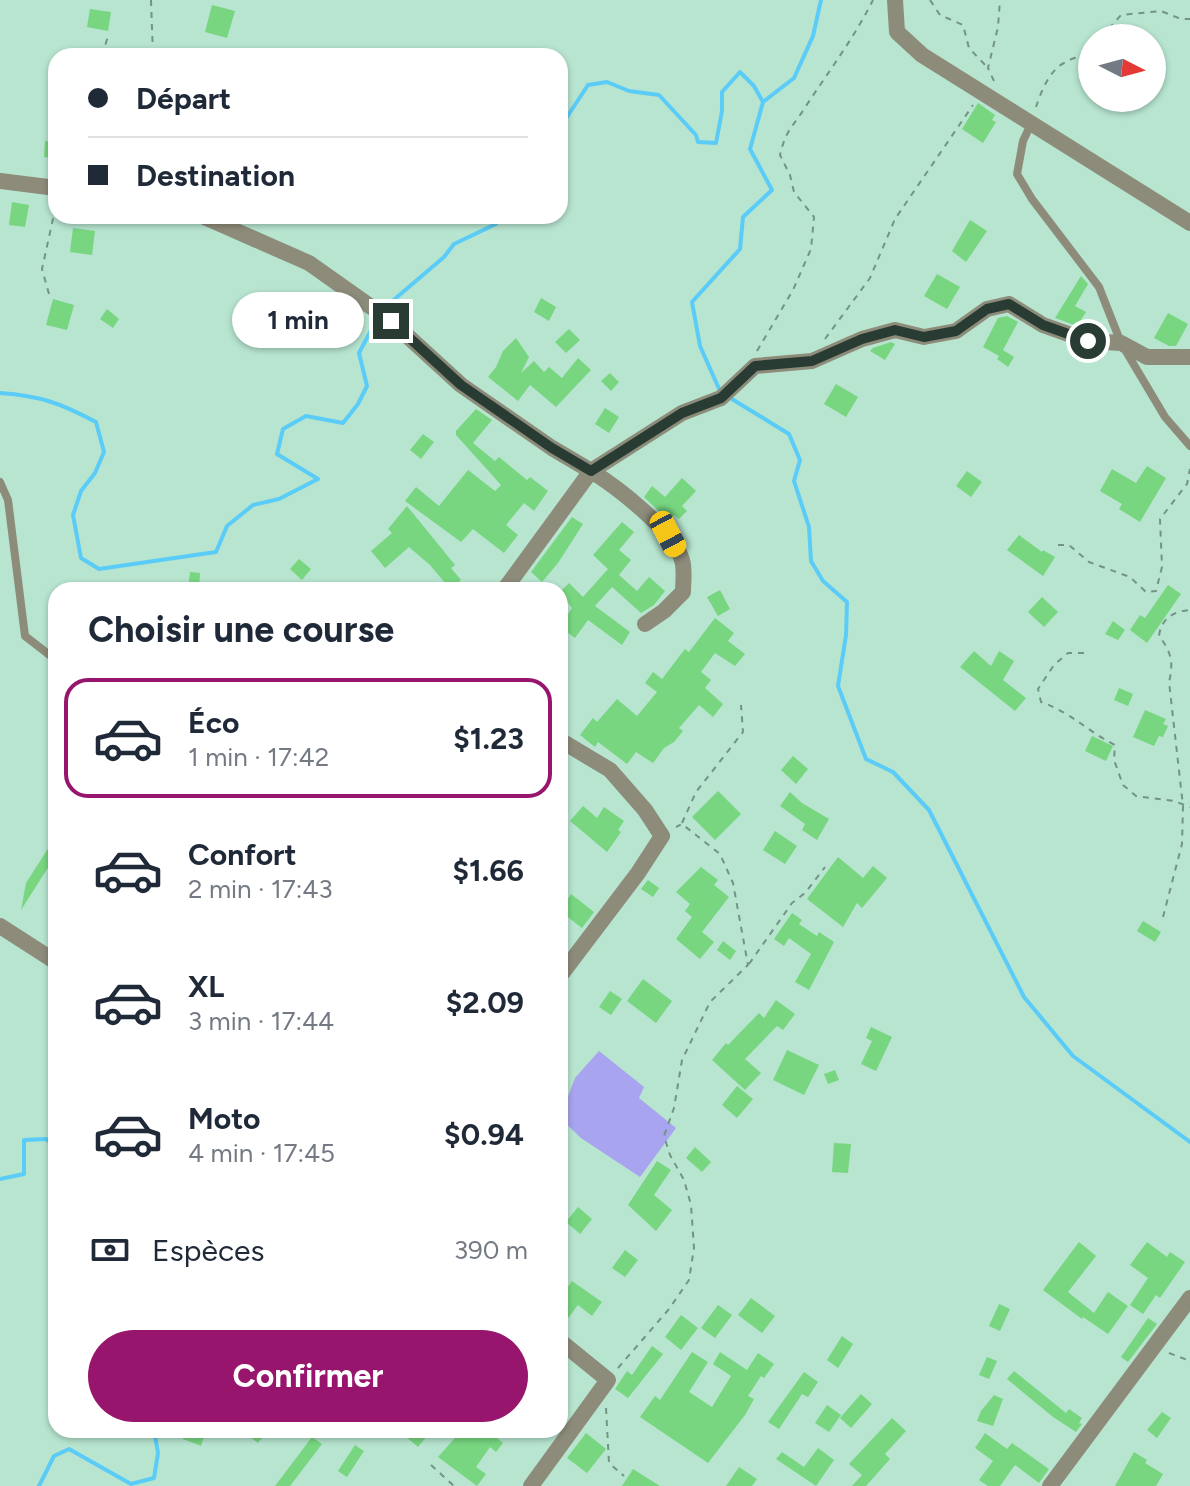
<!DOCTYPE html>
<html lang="fr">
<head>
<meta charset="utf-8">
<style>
  :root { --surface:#fff; --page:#f2f2f3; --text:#1f2937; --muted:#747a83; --line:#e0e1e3; --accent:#97156c }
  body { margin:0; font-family:Figtree,sans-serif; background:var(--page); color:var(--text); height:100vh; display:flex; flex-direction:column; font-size:30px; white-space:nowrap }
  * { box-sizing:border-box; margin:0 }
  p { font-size:26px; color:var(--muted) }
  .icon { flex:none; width:44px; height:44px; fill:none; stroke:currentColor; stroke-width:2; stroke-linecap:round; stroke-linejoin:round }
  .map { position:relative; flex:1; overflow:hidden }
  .side { position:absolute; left:48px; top:582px; width:520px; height:856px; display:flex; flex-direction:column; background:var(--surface); border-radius:24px; box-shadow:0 2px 6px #0004 }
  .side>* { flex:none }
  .top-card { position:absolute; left:48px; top:48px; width:520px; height:176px; border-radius:24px; box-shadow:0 2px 6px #0004; display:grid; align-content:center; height:176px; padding:0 40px; background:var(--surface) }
  .needle { width:52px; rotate:96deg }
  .tools { position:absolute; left:1078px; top:24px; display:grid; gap:16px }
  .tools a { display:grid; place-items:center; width:88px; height:88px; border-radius:50%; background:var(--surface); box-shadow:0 2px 6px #0004; font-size:40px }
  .end { position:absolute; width:36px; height:36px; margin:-18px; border:10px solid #293c34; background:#fff; box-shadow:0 0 0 4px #fff }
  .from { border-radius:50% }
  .bubble { position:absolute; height:56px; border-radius:28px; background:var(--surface); box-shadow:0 2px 6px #0004; font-size:26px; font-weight:700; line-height:56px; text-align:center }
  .car { position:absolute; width:24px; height:48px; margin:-24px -12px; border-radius:10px; box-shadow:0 0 6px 2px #0007; background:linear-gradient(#f5c518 24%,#345 0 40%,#f5c518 0 76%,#345 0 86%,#f5c518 0) }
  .top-card b { display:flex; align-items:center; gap:28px; height:76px; font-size:30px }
  .top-card b+b { border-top:2px solid var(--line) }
  .top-card i { width:20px; height:20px; background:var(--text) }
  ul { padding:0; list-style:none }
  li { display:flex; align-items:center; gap:24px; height:120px; margin:0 16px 12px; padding:0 24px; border:4px solid transparent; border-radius:24px }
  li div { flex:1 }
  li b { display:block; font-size:30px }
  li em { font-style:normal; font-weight:700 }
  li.selected { border-color:var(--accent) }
  li>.icon { width:72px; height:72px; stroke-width:1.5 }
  h2 { padding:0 40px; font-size:36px; line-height:96px }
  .pay { display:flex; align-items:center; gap:20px; height:88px; padding:0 40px; font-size:30px }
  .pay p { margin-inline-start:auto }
  .button { display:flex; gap:16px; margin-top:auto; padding:16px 40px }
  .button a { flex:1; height:92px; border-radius:48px; background:var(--accent); color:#fff; font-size:32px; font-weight:700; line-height:92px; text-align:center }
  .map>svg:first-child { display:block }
</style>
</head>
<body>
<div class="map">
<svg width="1190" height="1486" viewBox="0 0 1190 1486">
  <rect width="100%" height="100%" fill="#b7e5d0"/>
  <path fill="#a8a4ef" d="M599 1051 644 1087 639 1098 676 1128 640 1177 581 1138 560 1118 575 1078Z"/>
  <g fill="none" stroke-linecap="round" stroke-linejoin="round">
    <g stroke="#5accf7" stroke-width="4">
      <path d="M560 116 567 117 588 85 607 82 629 91 659 95 696 135 698 142 716 143 722 111V92L740 72 754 86 763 102"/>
      <path d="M383 309 444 257 454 244 496 224 494 216"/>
      <path d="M720 391 700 346 692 302 740 249 743 217 772 190 750 149 763 102 794 78 813 36 821 0"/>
      <path d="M0 393C41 396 60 403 96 422L104 452 95 473 81 491 73 515 81 558 99 569 216 552 227 526 253 505 279 499 318 479 277 454 283 429 306 416 343 423 358 404 367 386 359 353 378 317"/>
      <path d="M727 396 789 434 800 460 794 481 809 527 811 561 823 581 847 602 846 635 838 686 866 759 893 772 929 810 1024 997 1073 1056 1190 1142"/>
      <path d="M0 1179 24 1174V1140L46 1139 56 1147"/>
      <path d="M39 1486 54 1456 69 1449 131 1484 154 1478 158 1453 154 1430"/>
    </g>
  </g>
  <g fill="#78d680">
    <path d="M212 5 235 11 227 38 205 32Z"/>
    <path d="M90 9 111 12 108 31 87 27Z"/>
    <path d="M978 103 995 115 992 120 996 122 983 143 962 129Z"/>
    <path d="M45 141 56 142V158L44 157Z"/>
    <path d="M12 202 29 205 25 227 9 225Z"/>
    <path d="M970 220 987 231 966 262 952 251Z"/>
    <path d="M73 228 95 231 92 255 70 252Z"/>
    <path d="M937 274 960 287 947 309 924 296Z"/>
    <path d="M1081 276 1088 284 1075 306 1086 312 1077 326 1055 318Z"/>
    <path d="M541 298 556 307 549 321 534 312Z"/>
    <path d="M53 299 74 305 67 330 46 325Z"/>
    <path d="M107 309 119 319 113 328 100 319Z"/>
    <path d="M1168 313 1188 324 1176 346H1169L1154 338Z"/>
    <path d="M1007 316 1018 322 1003 350 1014 357 1008 367 997 359 999 356 983 347 998 318Z"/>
    <path d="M569 329 580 340 566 353 555 342Z"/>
    <path d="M516 338 529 357 521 373 534 361 544 372 549 367 562 378 578 358 591 370 556 407 530 385 518 401 488 377 496 367 503 351Z"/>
    <path d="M891 342 895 344 885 360 870 351 873 348Z"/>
    <path d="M610 373 619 382 611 391 601 381Z"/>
    <path d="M836 384 858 397 846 417 824 404Z"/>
    <path d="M605 408 619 417 609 433 595 424Z"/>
    <path d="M476 409 492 420 473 443 495 461 499 457 527 480 530 477 548 491 534 511 524 503 506 525 518 535 504 553 473 529 461 542 405 501 416 487 439 506 468 470 495 491 501 485 456 435V431Z"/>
    <path d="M423 434 434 442 421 459 410 450Z"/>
    <path d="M1147 466 1166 478 1140 522 1119 509 1122 504 1100 491 1112 469 1136 483Z"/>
    <path d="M967 471 982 482 971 497 956 486Z"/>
    <path d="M682 478 696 491 682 506 687 511 679 519 674 515 669 521 644 497 652 486 665 497Z"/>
    <path d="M407 506 455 565 451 568 461 580 450 589 430 565 409 547 385 568 371 551 392 533 388 529Z"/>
    <path d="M572 517 583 524 558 563 542 582 531 572Z"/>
    <path d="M622 522 634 532 619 550 631 560 619 575 637 591 649 577 665 591 654 605 641 613 612 587 595 606 630 632 622 645 588 620 575 638 560 627 572 608 560 592 569 583 583 597 608 569 593 555Z"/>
    <path d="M1019 535 1042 552 1043 550 1055 557 1043 576 1007 550Z"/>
    <path d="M299 559 311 569 302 580 290 569Z"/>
    <path d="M190 572 200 573 199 590H188Z"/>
    <path d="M1168 585 1181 594 1147 643 1130 630 1140 615 1145 618Z"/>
    <path d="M720 590 730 609 718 616 707 597Z"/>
    <path d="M1042 597 1058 612 1044 627 1028 612Z"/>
    <path d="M715 618 734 633 728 641 745 654 735 666 715 653 701 672 711 680 705 688 723 704 713 717 699 705 679 728 683 731 674 742 664 748 653 763 636 752 627 764 598 742 595 747 580 735 593 718 597 722 617 699 637 716 657 692 645 683 653 672 662 679 685 649 689 652Z"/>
    <path d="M1113 621 1125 630 1118 640 1105 634Z"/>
    <path d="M974 651 991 666 999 651 1014 661 1003 680 1026 698 1015 711 960 667Z"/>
    <path d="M1119 688 1133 694 1128 706 1114 700Z"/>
    <path d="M1145 710 1166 719 1163 724 1168 726 1163 737 1159 736 1154 746 1133 737Z"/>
    <path d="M1092 736 1113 746 1106 761 1085 751Z"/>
    <path d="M793 756 808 769 796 784 781 770Z"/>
    <path d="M718 791 741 814 715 840 692 817Z"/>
    <path d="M790 792 802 803 829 819 817 840 802 830 805 824 780 806Z"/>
    <path d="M583 806 597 818 604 807 624 821 618 830 621 832 607 852 570 821Z"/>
    <path d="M775 831 797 846 785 864 763 850Z"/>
    <path d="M49 847 56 852V855L21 910 26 883Z"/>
    <path d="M838 857 863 878 873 866 887 878 862 908 857 903 843 927 807 899Z"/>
    <path d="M701 867 718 880 714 885 729 897 702 932 714 942 700 959 676 939 692 917 685 911 690 904 676 892Z"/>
    <path d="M648 880 659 888 653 897 641 889Z"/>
    <path d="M571 894 594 912 582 928 560 911Z"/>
    <path d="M792 913 802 920 799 924 817 936 819 932 834 942 809 990 795 982 811 954 789 938 784 946 774 939Z"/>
    <path d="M1143 921 1161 932 1155 942 1137 931Z"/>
    <path d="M723 941 736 951 730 960 717 950Z"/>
    <path d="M643 979 672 1001 656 1023 627 1001Z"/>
    <path d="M610 991 622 999 611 1015 599 1007Z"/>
    <path d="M776 1000 795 1014 783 1030 777 1026 745 1059 761 1073 745 1090 712 1060 726 1043 728 1045 759 1013 764 1018Z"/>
    <path d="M871 1027 892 1037 876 1071 861 1064 872 1041 866 1038Z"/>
    <path d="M787 1050 819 1065 804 1095 773 1080Z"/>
    <path d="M835 1070 839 1080 828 1084 824 1074Z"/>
    <path d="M737 1086 753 1099 737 1118 722 1105Z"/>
    <path d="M834 1143 851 1144 848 1173 832 1172Z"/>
    <path d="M695 1147 711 1162 702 1172 686 1158Z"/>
    <path d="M657 1161 671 1170 654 1195 672 1210 656 1231 628 1205Z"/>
    <path d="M578 1207 592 1219 580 1234 566 1222Z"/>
    <path d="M1079 1242 1096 1256 1068 1292 1094 1313 1108 1292 1128 1306 1108 1334 1083 1317 1082 1319 1043 1290Z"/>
    <path d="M1147 1242 1167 1257 1170 1252 1185 1262 1160 1298 1156 1295 1143 1314 1130 1305 1148 1278 1130 1265Z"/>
    <path d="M625 1250 638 1260 625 1277 612 1268Z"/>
    <path d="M572 1281 602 1302 592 1316 578 1305 560 1329V1298Z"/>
    <path d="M751 1298 775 1316 762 1333 738 1315Z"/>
    <path d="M999 1304 1010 1309 1000 1331 989 1326Z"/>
    <path d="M718 1305 732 1315 715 1338 701 1328Z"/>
    <path d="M681 1315 698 1328 681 1350 665 1337Z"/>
    <path d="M1148 1318 1157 1324 1128 1362 1121 1357Z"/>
    <path d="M842 1336 853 1344 838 1368 827 1360Z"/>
    <path d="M652 1346 663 1354 628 1398 615 1389 627 1371 632 1375Z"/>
    <path d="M692 1352 708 1362 689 1392 712 1407 731 1376 713 1364 720 1352 747 1370 758 1353 774 1364 764 1378 761 1376 748 1396 754 1399 745 1415 708 1463 640 1417 655 1396 660 1400Z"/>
    <path d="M987 1357 997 1361 989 1379 979 1375Z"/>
    <path d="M1014 1371 1066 1413 1069 1409 1082 1418 1079 1423 1082 1424 1076 1432 1053 1417 1007 1379Z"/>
    <path d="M804 1372 818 1382 808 1397 802 1394 779 1429 768 1422Z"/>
    <path d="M861 1394 872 1404 851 1428 840 1418Z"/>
    <path d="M994 1395 1003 1399 993 1426 977 1421 981 1411Z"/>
    <path d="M827 1405 841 1415 829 1432 815 1423Z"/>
    <path d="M1162 1412 1171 1418 1157 1438 1147 1430Z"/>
    <path d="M892 1418 906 1431 885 1454 890 1459 866 1486H852L862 1475 849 1464Z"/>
    <path d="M186 1430H206L201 1446 183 1439Z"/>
    <path d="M241 1430H268L258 1443Z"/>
    <path d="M398 1430H419L427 1436 418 1447Z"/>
    <path d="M462 1430H487L503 1443 496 1452 490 1447 476 1467 486 1474 477 1486 438 1457Z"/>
    <path d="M586 1433 606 1449 587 1473 567 1458Z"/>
    <path d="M985 1433 1007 1449 1012 1443 1049 1469 1039 1483 1015 1465 1000 1486H988L979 1480 993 1461 975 1448Z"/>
    <path d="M312 1437 322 1444 290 1486H275Z"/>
    <path d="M355 1445 364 1451 347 1477 338 1471Z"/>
    <path d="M818 1448 834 1460 816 1486 776 1459 782 1452 804 1467Z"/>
    <path d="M1134 1452 1147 1460 1145 1463 1163 1474 1156 1486H1115Z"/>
    <path d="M739 1467 757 1479 752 1486H726Z"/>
    <path d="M633 1469 660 1486H622Z"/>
  </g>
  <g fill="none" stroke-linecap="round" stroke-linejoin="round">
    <g stroke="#739485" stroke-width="2" stroke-dasharray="6 6" stroke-linecap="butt">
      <path d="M151 0 153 56"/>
      <path d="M930 0 940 15 963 25 969 48 987 67"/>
      <path d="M1101 38 1121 15 1161 11 1181 19H1190"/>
      <path d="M102 56 108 36"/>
      <path d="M994 81 988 68 998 27 1000 0"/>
      <path d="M1036 107C1041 92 1049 71 1064 63 1077 55 1078 60 1092 47"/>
      <path d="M49 294 42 269 56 205"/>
      <path d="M825 339 870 278 895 219 973 105"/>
      <path d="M757 351 793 290 811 249 814 217 794 192 790 175 780 155C786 129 793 127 806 106 829 71 854 38 873 0"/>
      <path d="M1058 545H1069L1089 562 1130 577 1146 592 1156 591 1162 567 1160 519 1187 484 1190 469"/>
      <path d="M1084 653H1068L1054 665 1038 689 1041 702C1072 713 1087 731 1115 745L1114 760 1123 785 1136 796 1174 801 1190 807"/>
      <path d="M682 823 696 792 743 732 741 705"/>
      <path d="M1163 917 1182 844 1183 806 1169 682C1174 663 1171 651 1159 636 1161 619 1173 611 1190 610"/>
      <path d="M749 964 792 903 805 893 825 867"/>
      <path d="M1169 1353 1190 1361"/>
      <path d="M618 1368 669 1309 689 1280 694 1248 691 1205 684 1180 670 1155 664 1136 674 1108 682 1060 710 1002 748 965 733 883 720 854 682 824 676 827"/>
      <path d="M606 1408 609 1463 624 1476"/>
      <path d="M431 1465 454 1486"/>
    </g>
    <g stroke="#8d8c7b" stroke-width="8">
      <path d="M1031 124 1023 141 1017 174 1032 199 1099 287 1121 343 1165 417 1190 446"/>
      <path d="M0 482 8 500 25 636 56 660"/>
    </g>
    <g stroke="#8d8c7b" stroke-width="16">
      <path d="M895 0 897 32 922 55 1190 223"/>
      <path d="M0 181 56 188"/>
      <path d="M202 216 309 263 391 321 461 385 552 448 591 471 504 590"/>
      <path d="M645 624 664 611 683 592C683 582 685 569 682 560 674 531 617 487 591 471L682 413 721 398 755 366 812 361 862 339 895 330 924 337 956 331 987 309 1009 304 1043 325 1088 341 1121 343 1147 357H1190"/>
      <path d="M560 740 610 770 645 810 662 836 638 873 560 976"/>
      <path d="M0 926 56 962"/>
      <path d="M531 1486 608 1380 560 1341"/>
      <path d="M1050 1486 1190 1298"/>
    </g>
  </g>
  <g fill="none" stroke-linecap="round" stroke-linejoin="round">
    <path stroke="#293c34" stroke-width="10" d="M391 321 461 385 552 448 591 471 682 413 721 398 755 366 812 361 862 339 895 330 924 337 956 331 987 309 1009 304 1043 325 1088 341"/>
  </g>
</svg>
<div class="tools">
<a><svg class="needle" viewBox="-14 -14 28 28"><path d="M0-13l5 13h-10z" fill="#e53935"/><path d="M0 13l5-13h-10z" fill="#747a83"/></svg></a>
</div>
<i class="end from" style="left:1088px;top:341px"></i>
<i class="end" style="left:391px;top:321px"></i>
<div class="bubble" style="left:232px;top:292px;width:132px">1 min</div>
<i class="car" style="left:668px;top:534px;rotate:152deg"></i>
<div class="top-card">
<b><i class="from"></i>Départ</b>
<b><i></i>Destination</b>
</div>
<section class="side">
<h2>Choisir une course</h2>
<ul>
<li class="selected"><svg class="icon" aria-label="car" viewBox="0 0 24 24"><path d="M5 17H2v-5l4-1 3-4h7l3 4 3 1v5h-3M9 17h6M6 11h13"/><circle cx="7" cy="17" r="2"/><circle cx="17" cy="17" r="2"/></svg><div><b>Éco</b><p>1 min · 17:42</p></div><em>$1.23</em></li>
<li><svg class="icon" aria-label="car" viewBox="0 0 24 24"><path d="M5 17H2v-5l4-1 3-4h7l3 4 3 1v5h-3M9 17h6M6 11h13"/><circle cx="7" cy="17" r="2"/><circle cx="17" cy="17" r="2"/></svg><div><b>Confort</b><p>2 min · 17:43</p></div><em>$1.66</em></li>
<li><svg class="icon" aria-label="car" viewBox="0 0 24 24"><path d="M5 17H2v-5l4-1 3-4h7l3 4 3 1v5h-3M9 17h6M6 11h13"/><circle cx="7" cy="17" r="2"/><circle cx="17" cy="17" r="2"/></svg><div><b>XL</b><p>3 min · 17:44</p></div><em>$2.09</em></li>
<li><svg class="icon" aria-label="car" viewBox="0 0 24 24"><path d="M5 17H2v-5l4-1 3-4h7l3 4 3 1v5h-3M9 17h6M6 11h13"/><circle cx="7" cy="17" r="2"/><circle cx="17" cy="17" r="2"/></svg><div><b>Moto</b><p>4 min · 17:45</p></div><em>$0.94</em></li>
</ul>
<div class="pay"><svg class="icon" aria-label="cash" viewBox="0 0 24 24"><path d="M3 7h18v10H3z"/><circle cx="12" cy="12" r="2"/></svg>Espèces<p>390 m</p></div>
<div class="button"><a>Confirmer</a></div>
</section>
</div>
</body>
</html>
